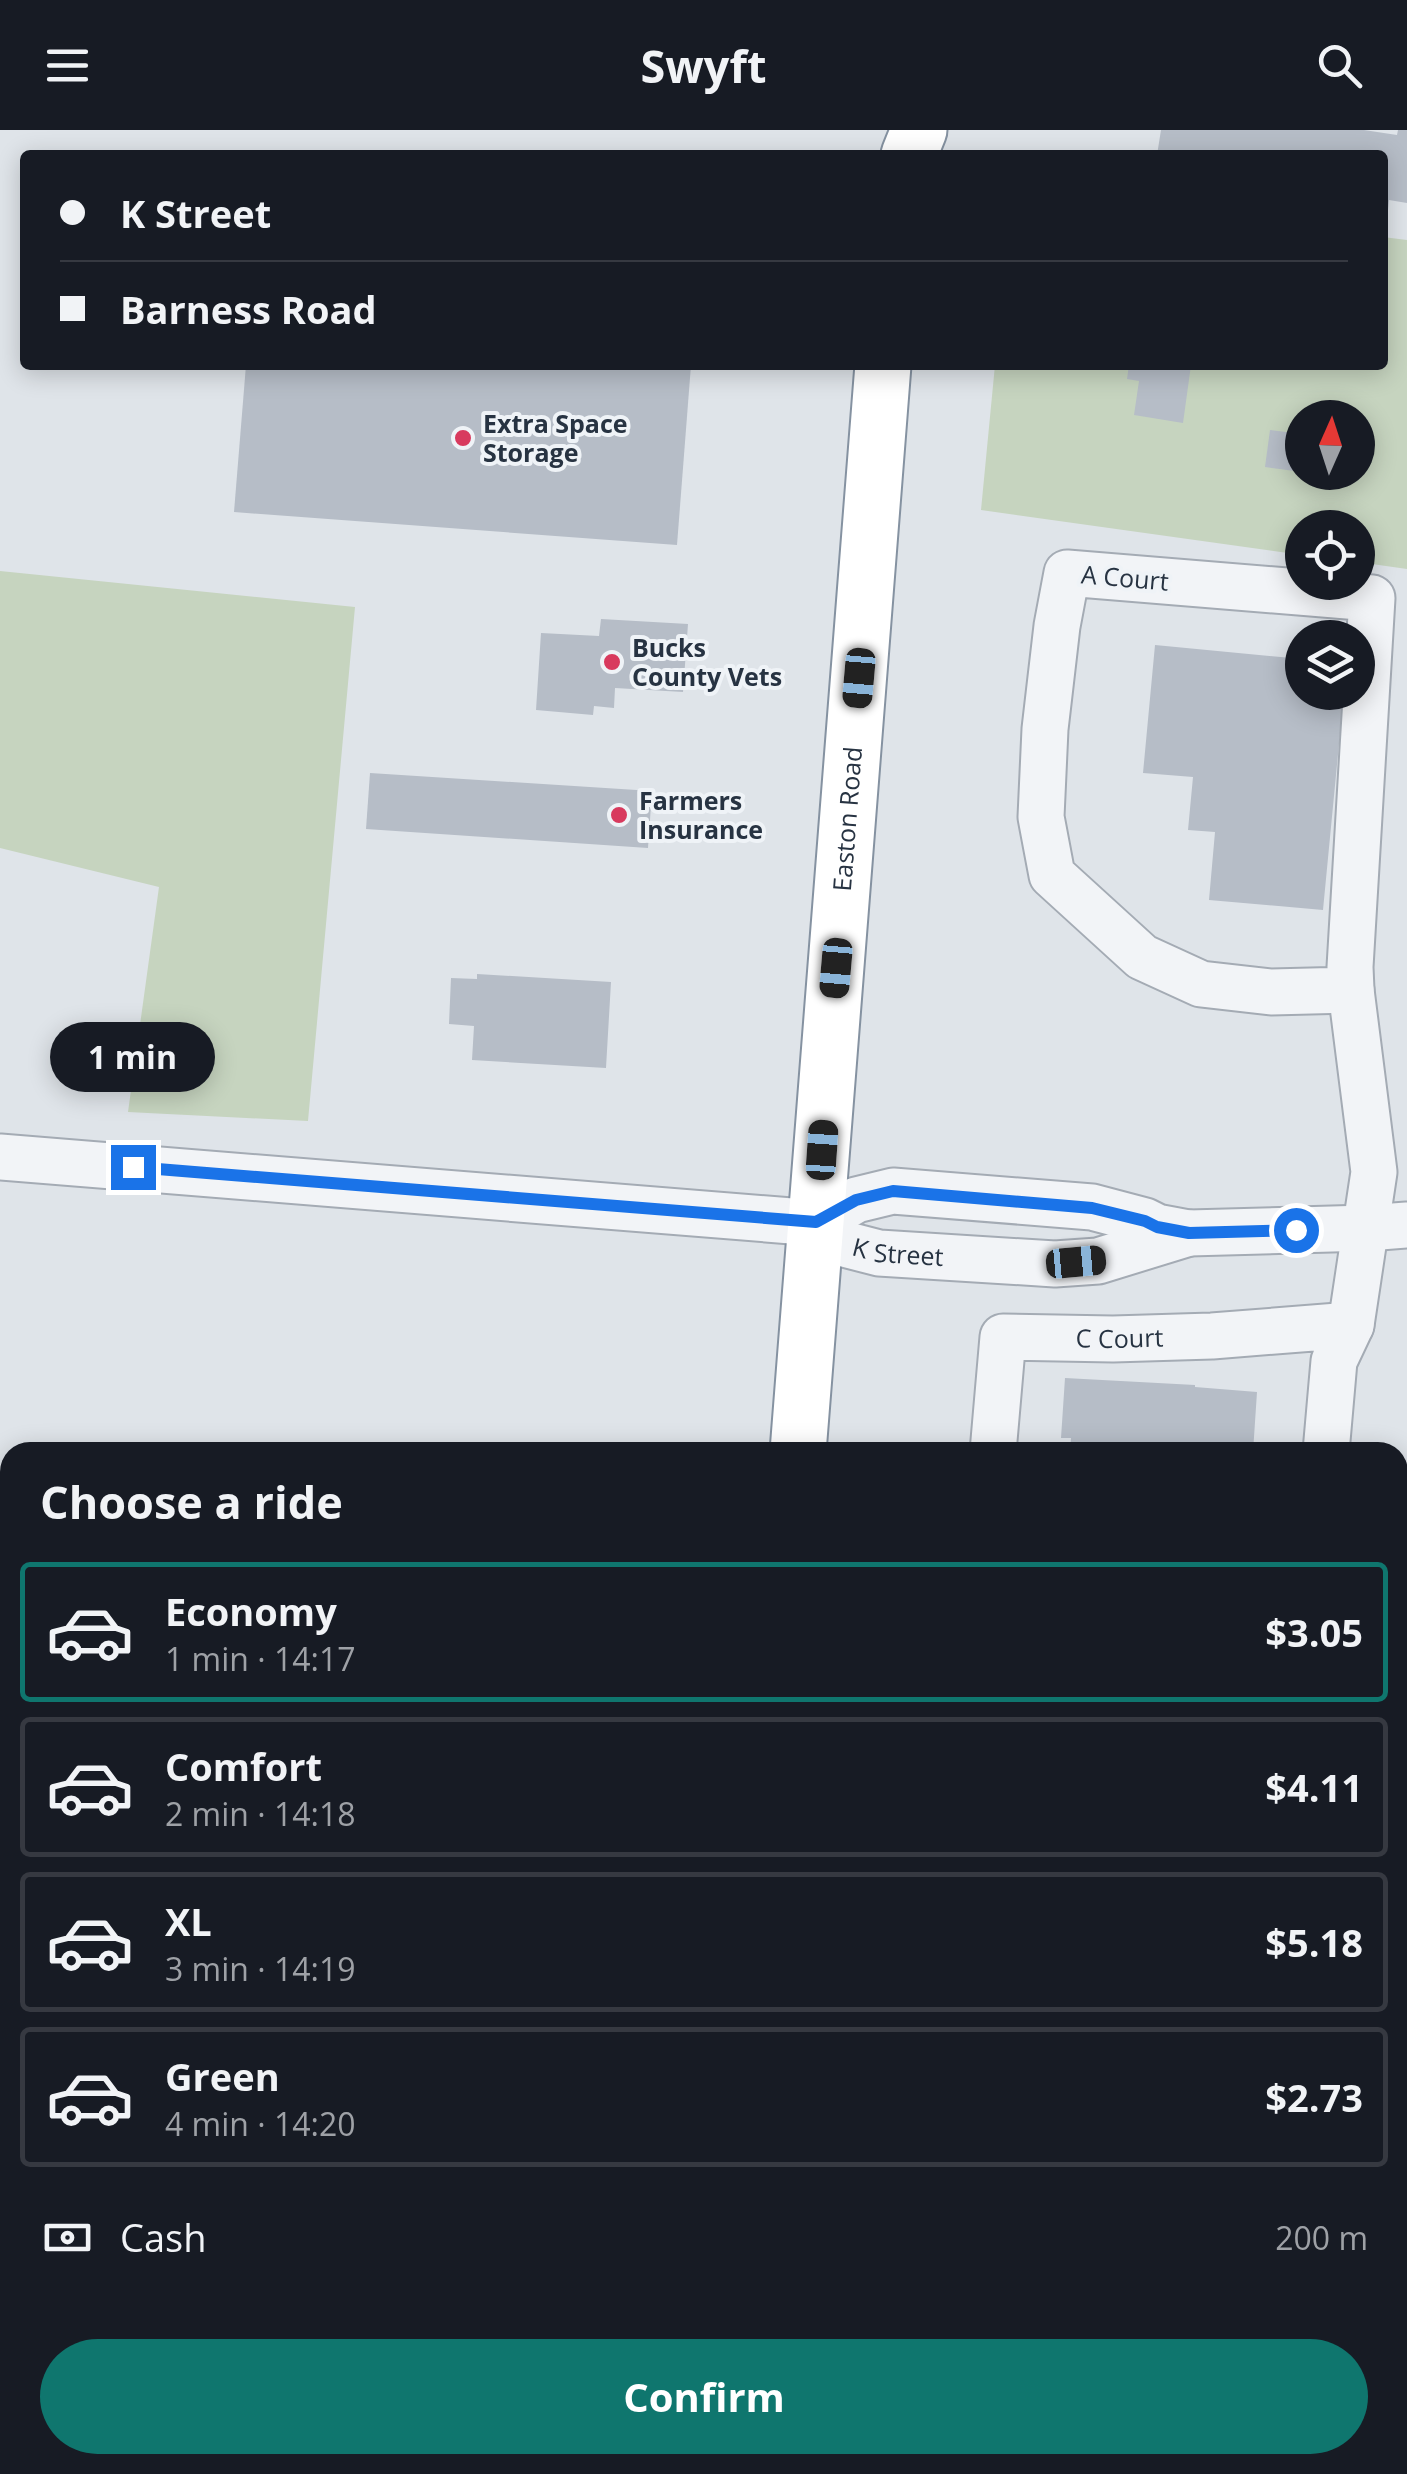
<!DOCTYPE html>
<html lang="en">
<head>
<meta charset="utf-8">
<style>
  :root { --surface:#171b24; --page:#242831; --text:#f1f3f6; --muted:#9ea1a6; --line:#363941; --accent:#0f766e }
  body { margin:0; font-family:"Open Sans",sans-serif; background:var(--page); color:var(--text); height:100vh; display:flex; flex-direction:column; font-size:38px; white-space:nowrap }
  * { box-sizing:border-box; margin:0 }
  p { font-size:32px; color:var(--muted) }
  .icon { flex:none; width:55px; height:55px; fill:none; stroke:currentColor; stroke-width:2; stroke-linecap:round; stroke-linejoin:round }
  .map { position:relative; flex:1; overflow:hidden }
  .sheet { position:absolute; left:0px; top:1312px; width:1408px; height:1032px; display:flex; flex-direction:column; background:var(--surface); border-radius:30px 30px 0 0; box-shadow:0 5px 25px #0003 }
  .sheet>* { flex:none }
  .banner { position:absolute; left:20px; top:20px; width:1368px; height:220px; border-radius:10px; box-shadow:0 5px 25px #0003; display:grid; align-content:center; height:220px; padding:0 40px; background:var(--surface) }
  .needle { width:65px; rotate:3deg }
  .buttons { position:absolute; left:1285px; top:270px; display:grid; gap:20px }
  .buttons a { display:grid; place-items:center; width:90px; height:90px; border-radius:50%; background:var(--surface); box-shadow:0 5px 25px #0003; font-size:50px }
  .end { position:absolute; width:45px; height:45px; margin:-22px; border:12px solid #1a73e8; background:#fff; box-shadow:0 0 0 5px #fff }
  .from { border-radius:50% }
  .bubble { position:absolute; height:70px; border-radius:35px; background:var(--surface); box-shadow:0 5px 25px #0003; font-size:32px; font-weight:700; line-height:70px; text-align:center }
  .car { position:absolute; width:30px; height:60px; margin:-30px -15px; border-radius:12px; box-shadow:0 0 8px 2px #0007; background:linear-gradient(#222 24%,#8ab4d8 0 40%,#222 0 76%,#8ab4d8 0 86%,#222 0) }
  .banner b { display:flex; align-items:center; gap:35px; height:95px; font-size:38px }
  .banner b+b { border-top:2px solid var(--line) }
  .banner i { width:25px; height:25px; background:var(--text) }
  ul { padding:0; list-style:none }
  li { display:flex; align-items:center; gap:30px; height:140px; margin:0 20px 15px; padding:0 20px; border:5px solid var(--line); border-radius:10px }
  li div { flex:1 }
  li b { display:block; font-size:38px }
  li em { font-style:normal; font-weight:700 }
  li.active { border-color:var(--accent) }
  li>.icon { width:90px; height:90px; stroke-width:1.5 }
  h2 { padding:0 40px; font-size:45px; line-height:120px }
  .pay { display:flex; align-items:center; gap:25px; height:110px; padding:0 40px; font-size:38px }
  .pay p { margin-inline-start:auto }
  .button { display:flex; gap:20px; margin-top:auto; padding:20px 40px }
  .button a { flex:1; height:115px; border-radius:60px; background:var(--accent); color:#fff; font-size:40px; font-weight:700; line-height:115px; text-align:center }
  header { display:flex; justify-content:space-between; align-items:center; height:130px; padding:0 40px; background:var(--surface); font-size:45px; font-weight:700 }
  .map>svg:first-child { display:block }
</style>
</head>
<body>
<header><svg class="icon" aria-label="menu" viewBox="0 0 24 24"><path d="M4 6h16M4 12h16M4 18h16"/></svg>Swyft<svg class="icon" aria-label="search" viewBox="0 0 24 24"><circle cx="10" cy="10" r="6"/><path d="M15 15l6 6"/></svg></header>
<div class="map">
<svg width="1407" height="2344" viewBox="0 0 1407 2344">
  <rect width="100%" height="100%" fill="#dfe4e9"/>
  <path fill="#cdd3dc" d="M10 1756V2335H661L660 2344H0V1757Z"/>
  <g fill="#c6d4bf" fill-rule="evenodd">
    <path d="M1383 107 1407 110V439L1358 432V398H1302V425L981 380 995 235H1382ZM1302 288H1358V342H1302Z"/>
    <path d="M0 441 355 477 308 991 128 982 159 757 0 718Z"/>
    <path d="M1398 1668 1407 1670V1751L1398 1750Z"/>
    <path d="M0 1805H10V2022L0 2021Z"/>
    <path d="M0 2024H10V2197L0 2196Z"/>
    <path d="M1407 2038V2344H1292L1289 2340 1293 2335H1398V2040Z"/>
  </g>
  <g fill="#b6bdc7">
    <path d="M1161 0H1364L1397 5 1398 0H1407V73L1389 70 1387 90 1382 89V25H1157Z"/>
    <path d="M246 235H691L677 415 234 382Z"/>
    <path d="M1129 235H1191L1183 293 1134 285 1139 251 1127 249Z"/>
    <path d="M1270 300 1302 304V342L1265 337Z"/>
    <path d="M601 489 688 494 683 562 615 558 614 578 594 576 593 585 536 580 541 503 599 506Z"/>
    <path d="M1155 515 1302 529V562H1344L1323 780 1209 770 1215 702 1188 700 1193 647 1143 643Z"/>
    <path d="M370 643 652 661 648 718 366 699Z"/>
    <path d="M477 844 611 852 606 938 472 930 474 896 449 894 451 848 477 849Z"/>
    <path d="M1065 1248 1195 1255V1257L1257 1262 1253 1322H1070L1071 1308H1061Z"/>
    <path d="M1398 1880 1407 1881V1995H1398Z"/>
  </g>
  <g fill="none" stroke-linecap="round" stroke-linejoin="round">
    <defs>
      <g id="minor">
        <path d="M1067 443 1372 468 1350 837 1351 860 1271 862 1201 854 1142 827 1052 745 1041 687 1045 599 1057 496Z"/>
        <path d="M0 1027 816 1093"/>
        <path d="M816 1093 856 1070 893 1061 1092 1077 1145 1091 1157 1097 1189 1103 1367 1098 1407 1095"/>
        <path id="s1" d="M816 1093 844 1114 879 1123 1055 1134 1098 1131 1189 1103"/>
        <path d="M1351 1195 1374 1042 1351 860"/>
        <path id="s2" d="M993 1322 1003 1207 1113 1209 1212 1206 1351 1195 1334 1231 1326 1322"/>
      </g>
      <g id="trunk">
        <path d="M909 25 919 0"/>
        <path id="s3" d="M798 1322 883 235"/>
        <path d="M717 2344 718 2335"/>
      </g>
    </defs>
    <use href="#minor" stroke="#a4abb4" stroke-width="49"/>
    <use href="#trunk" stroke="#8592a1" stroke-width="59"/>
    <use href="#minor" stroke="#f2f4f7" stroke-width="45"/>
    <use href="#trunk" stroke="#fff" stroke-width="55"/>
  </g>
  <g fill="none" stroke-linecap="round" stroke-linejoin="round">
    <path stroke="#1a73e8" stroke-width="12" d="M133 1037 816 1092 856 1070 893 1061 1092 1078 1145 1091 1157 1097 1189 1103 1296 1100"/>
  </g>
  <g fill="#d83a5e" stroke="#eff3f7" stroke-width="4">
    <circle cx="463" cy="308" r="10"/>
    <circle cx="612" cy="532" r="10"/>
    <circle cx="619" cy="685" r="10"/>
  </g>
  <g text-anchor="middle" stroke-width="8" stroke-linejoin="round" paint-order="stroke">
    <g font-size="25" font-weight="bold" fill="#273342" stroke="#eff3f7" text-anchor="start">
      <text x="483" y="303">Extra Space<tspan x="483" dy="29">Storage</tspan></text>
      <text x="632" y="527">Bucks<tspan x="632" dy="29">County Vets</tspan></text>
      <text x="639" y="680">Farmers<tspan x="639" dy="29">Insurance</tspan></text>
    </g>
    <g font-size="25" fill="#273342" stroke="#eff3f7">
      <text transform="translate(1125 448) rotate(5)" y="9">A Court</text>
      <text dy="9" stroke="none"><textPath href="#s3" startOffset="635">Easton Road</textPath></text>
      <text dy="9" stroke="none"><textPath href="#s1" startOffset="90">K Street</textPath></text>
      <text dy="9" stroke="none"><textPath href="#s2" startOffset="232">C Court</textPath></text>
    </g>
  </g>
</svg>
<div class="buttons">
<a><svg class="needle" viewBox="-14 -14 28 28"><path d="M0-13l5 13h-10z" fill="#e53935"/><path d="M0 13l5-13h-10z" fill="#9ea1a6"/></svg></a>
<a><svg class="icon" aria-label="locate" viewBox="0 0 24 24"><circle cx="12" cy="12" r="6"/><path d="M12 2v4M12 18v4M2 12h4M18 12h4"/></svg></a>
<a><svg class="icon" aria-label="layers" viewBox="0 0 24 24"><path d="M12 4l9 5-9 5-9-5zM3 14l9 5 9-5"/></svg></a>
</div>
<i class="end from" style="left:1296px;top:1100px"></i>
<i class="end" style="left:133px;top:1037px"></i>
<div class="bubble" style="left:50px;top:892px;width:165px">1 min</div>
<i class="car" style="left:859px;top:548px;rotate:185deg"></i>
<i class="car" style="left:836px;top:838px;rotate:185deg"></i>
<i class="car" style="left:822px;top:1020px;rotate:4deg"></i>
<i class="car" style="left:1076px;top:1132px;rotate:85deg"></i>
<div class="banner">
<b><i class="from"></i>K Street</b>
<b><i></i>Barness Road</b>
</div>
<section class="sheet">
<h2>Choose a ride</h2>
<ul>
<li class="active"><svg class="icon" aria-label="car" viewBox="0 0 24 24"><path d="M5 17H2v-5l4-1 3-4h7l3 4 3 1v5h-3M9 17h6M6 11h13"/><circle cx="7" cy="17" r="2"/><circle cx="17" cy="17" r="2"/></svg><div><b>Economy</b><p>1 min · 14:17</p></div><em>$3.05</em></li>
<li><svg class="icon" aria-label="car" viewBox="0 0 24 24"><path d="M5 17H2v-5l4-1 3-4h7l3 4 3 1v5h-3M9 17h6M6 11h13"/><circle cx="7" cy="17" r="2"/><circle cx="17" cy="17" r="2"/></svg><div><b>Comfort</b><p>2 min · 14:18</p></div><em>$4.11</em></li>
<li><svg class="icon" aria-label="car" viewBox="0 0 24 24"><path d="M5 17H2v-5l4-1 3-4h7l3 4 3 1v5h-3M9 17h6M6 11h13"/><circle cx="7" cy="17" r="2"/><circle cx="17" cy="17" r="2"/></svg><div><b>XL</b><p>3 min · 14:19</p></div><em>$5.18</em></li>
<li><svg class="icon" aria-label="car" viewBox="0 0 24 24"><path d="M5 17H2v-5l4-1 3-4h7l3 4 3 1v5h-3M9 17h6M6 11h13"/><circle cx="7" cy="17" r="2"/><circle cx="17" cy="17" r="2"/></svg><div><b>Green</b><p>4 min · 14:20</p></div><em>$2.73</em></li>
</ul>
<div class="pay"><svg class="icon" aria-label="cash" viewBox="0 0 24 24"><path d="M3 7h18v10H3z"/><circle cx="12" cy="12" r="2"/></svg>Cash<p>200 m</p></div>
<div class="button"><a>Confirm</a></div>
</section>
</div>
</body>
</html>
